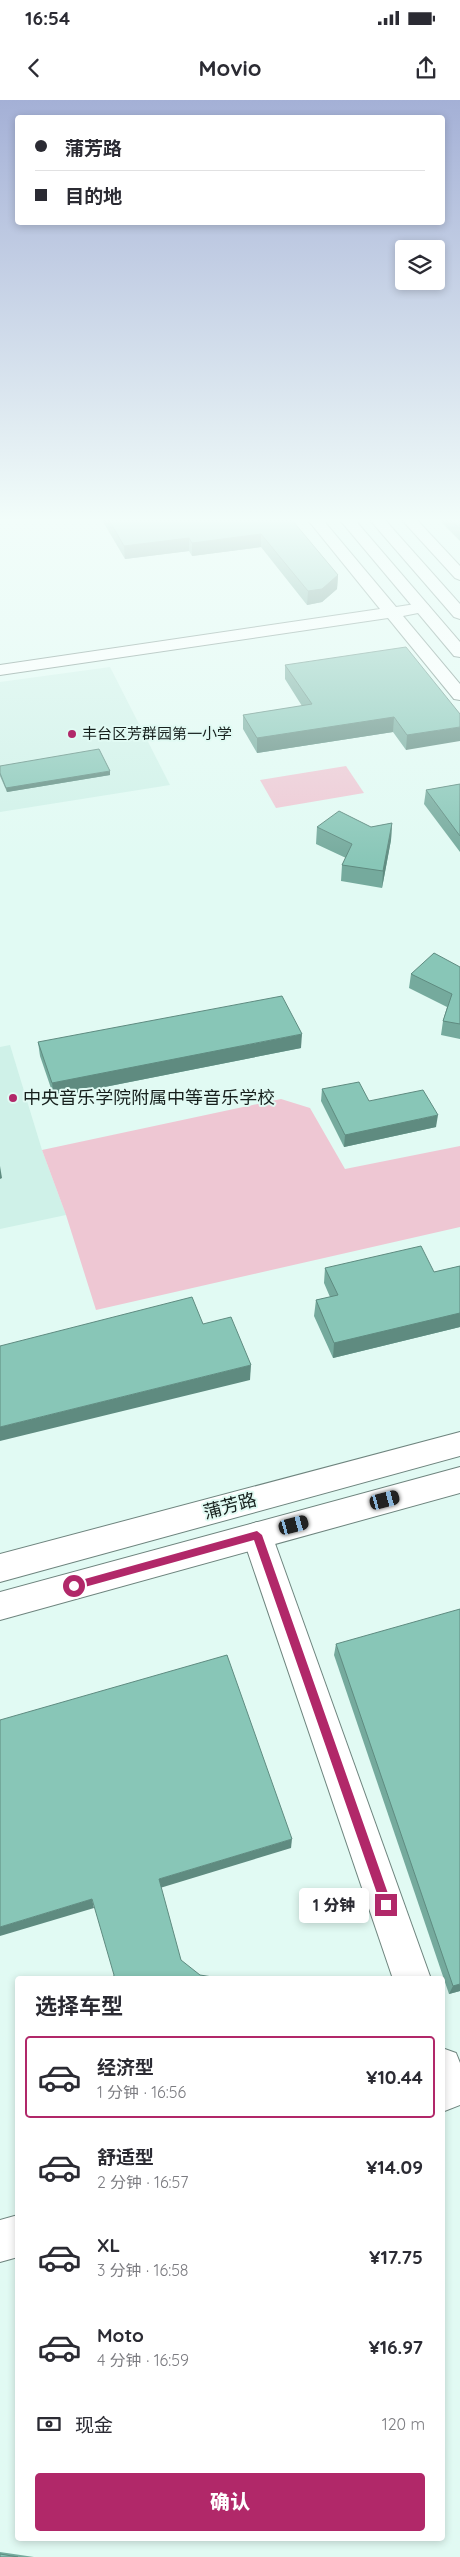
<!DOCTYPE html>
<html lang="zh">
<head>
<meta charset="utf-8">
<style>
  :root { --surface:#fff; --page:#f2f2f3; --text:#2b2b33; --muted:#7c7c81; --line:#e1e1e2; --accent:#b12869 }
  body { margin:0; font-family:Quicksand,"Noto Sans SC",sans-serif; background:var(--page); color:var(--text); height:100vh; display:flex; flex-direction:column; font-size:19px; white-space:nowrap }
  * { box-sizing:border-box; margin:0 }
  p { font-size:16px; color:var(--muted) }
  .icon { flex:none; width:28px; height:28px; fill:none; stroke:currentColor; stroke-width:2; stroke-linecap:round; stroke-linejoin:round }
  .map { position:relative; flex:1; overflow:hidden }
  .sheet { position:absolute; left:15px; top:1876px; width:430px; height:565px; display:flex; flex-direction:column; background:var(--surface); border-radius:5px; box-shadow:0 2px 8px #0003 }
  .sheet>* { flex:none }
  .top-card { position:absolute; left:15px; top:15px; width:430px; height:110px; border-radius:5px; box-shadow:0 2px 8px #0003; display:grid; align-content:center; height:110px; padding:0 20px; background:var(--surface) }
  .fabs { position:absolute; left:395px; top:140px; display:grid; gap:10px }
  .fabs a { display:grid; place-items:center; width:50px; height:50px; border-radius:5px; background:var(--surface); box-shadow:0 2px 8px #0003; font-size:25px }
  .end { position:absolute; width:22px; height:22px; margin:-11px; border:6px solid #b12869; background:#fff; box-shadow:0 0 0 2px #fff }
  .from { border-radius:50% }
  .bubble { position:absolute; height:35px; border-radius:5px; background:var(--surface); box-shadow:0 2px 8px #0003; font-size:16px; font-weight:800; line-height:35px; text-align:center }
  .car { position:absolute; width:15px; height:30px; margin:-15px -8px; border-radius:6px; box-shadow:0 0 4px 1px #0007; background:linear-gradient(#222 24%,#8ab4d8 0 40%,#222 0 76%,#8ab4d8 0 86%,#222 0) }
  .top-card b { display:flex; align-items:center; gap:18px; height:48px; font-size:19px }
  .top-card b+b { border-top:1px solid var(--line) }
  .top-card i { width:12px; height:12px; background:var(--text) }
  ul { padding:0; list-style:none }
  li { display:flex; align-items:center; gap:15px; height:82px; margin:0 10px 8px; padding:0 10px; border:2px solid transparent; border-radius:5px }
  li div { flex:1 }
  li b { display:block; font-size:19px }
  li em { font-style:normal; font-weight:800 }
  li.selected { border-color:var(--accent) }
  li>.icon { width:45px; height:45px; stroke-width:1.5 }
  h2 { padding:0 20px; font-size:22px; line-height:60px }
  .pay { display:flex; align-items:center; gap:12px; height:55px; padding:0 20px; font-size:19px }
  .pay p { margin-inline-start:auto }
  .primary-button { display:flex; gap:10px; margin-top:auto; padding:10px 20px }
  .primary-button a { flex:1; height:58px; border-radius:5px; background:var(--accent); color:#fff; font-size:20px; font-weight:800; line-height:58px; text-align:center }
  .status { display:flex; justify-content:space-between; align-items:center; height:35px; padding:0 25px; background:var(--surface); direction:ltr }
  .status svg { height:14px; fill:currentColor }
  header { display:flex; justify-content:space-between; align-items:center; height:65px; padding:0 20px; background:var(--surface); font-size:22px; font-weight:800 }
  .map>svg:first-child { display:block }
</style>
</head>
<body>
<div class="status"><b>16:54</b><svg viewBox="0 0 49 12"><path d="M0 12V9h3v3zM5 12V6h3v6zM10 12V3h3v9zM15 12V0h3v12zM26 1h20v11H26zM47 4h2v5h-2z"/></svg></div>
<header><svg class="icon" aria-label="back" viewBox="0 0 24 24"><path d="M15 5l-7 7 7 7"/></svg>Movio<svg class="icon" aria-label="share" viewBox="0 0 24 24"><path d="M12 15V3M7 8l5-5 5 5M5 13v7h14v-7"/></svg></header>
<div class="map">
<svg width="460" height="2457" viewBox="0 0 460 2457">
  <rect width="100%" height="100%" fill="#e1faf3"/>
  <g fill="#cff1e8">
    <path d="M110 567 170 685 0 712V582Z"/>
    <path d="M10 945 42 1050 66 1115 0 1129V947Z"/>
  </g>
  <g fill="#eec7d3">
    <path d="M346 666 364 693 276 708 260 680Z"/>
    <path d="M281 999 310 1008 345 1069 460 1046V1127L96 1210 66 1115 42 1050Z"/>
  </g>
  <g fill="none" stroke-linecap="round" stroke-linejoin="round">
    <defs>
      <g id="minor">
        <path d="M257 1422 268 1426 272 1435 431 1879H393L242 1435 246 1426Z"/>
        <path d="M442 1948 456 1953 460 1963V2005L442 2012Z"/>
        <path d="M18 2115V2157L0 2162V2120Z"/>
      </g>
      <g id="tertiary">
        <path d="M308 420H323L396 507 422 503 428 505 430 508 428 511 403 516 460 584V600L454 599 388 518 0 575V565L380 509Z"/>
        <path d="M402 420H417L460 466V480L455 478Z"/>
        <path d="M460 1332V1356L0 1482V1454Z"/>
        <path d="M460 1367V1393L0 1520V1492Z"/>
      </g>
      <g id="primary">
        <path d="M340 420H355L460 542V557L454 556Z"/>
        <path d="M370 420H385L460 504V519L454 517Z"/>
      </g>
    </defs>
    <use href="#minor" stroke="#6e847e" stroke-width="2"/>
    <use href="#tertiary" stroke="#6e847e" stroke-width="2"/>
    <use href="#primary" stroke="#6e847e" stroke-width="2"/>
    <use href="#minor" fill="#fff" fill-rule="evenodd"/>
    <use href="#tertiary" fill="#fff" fill-rule="evenodd"/>
    <use href="#primary" fill="#fff" fill-rule="evenodd"/>
  </g>
  <g fill="#75aa9d">
    <path d="M102 420H292L338 475 337 489 322 502 307 505 261 447 192 456 189 451 125 459Z"/>
    <path d="M439 420H460V441Z"/>
    <path d="M285 565 460 614 406 650 393 632 257 653 243 629V615L302 606 285 579Z"/>
    <path d="M0 666 110 675 7 692 0 676Z"/>
    <path d="M460 684V752L424 704 426 690Z"/>
    <path d="M392 723 391 740 382 788 341 781 342 765 346 758 316 744 317 727H371Z"/>
    <path d="M460 867V939L441 935 443 921 447 907 409 888 411 874Z"/>
    <path d="M38 942 301 948 54 997 40 956Z"/>
    <path d="M322 989 369 1001 436 1027 344 1047 321 1001Z"/>
    <path d="M460 1166V1227L333 1258 314 1216 316 1200 330 1197 324 1183 325 1168 434 1172Z"/>
    <path d="M336 1544 460 1891 449 1894 334 1555Z"/>
    <path d="M0 2452 34 2457H0Z"/>
  </g>
  <g fill="#5f8b80">
    <path d="M261 434V447L192 456V443Z"/>
    <path d="M189 438V451L125 459 124 446Z"/>
    <path d="M338 475 337 489 322 502 307 505 308 491Z"/>
    <path d="M394 617 393 632 257 653V638Z"/>
    <path d="M460 627V641L406 650 407 635Z"/>
    <path d="M110 671V675L7 692 6 688Z"/>
    <path d="M392 723 391 740 382 788 383 771Z"/>
    <path d="M302 934 301 948 54 997 52 983Z"/>
    <path d="M438 1015 436 1027 344 1047 345 1035Z"/>
    <path d="M0 1066 2 1078 0 1079Z"/>
    <path d="M460 1213V1227L333 1258 334 1243Z"/>
    <path d="M251 1265 250 1280 0 1341V1327Z"/>
    <path d="M292 1739 291 1748 160 1788 159 1779Z"/>
    <path d="M92 1799 94 1808 0 1836V1827Z"/>
    <path d="M460 1884V1891L449 1894 453 1886Z"/>
  </g>
  <g fill="#88c6b7" stroke="#5f8b80">
    <path d="M109 420H292L338 475 322 489 308 491 261 434 192 443 189 438 124 446Z"/>
    <path d="M451 420H460V429Z"/>
    <path d="M406 547 460 614V627L407 635 394 617 257 638 243 615 312 604 285 565Z"/>
    <path d="M99 649 110 671 6 688 0 673V666Z"/>
    <path d="M460 684V736L426 690Z"/>
    <path d="M339 711 371 727 392 723 383 771 342 765 352 744 317 727Z"/>
    <path d="M434 853 460 867V924L443 921 452 894 411 874Z"/>
    <path d="M282 896 302 934 52 983 38 942Z"/>
    <path d="M359 982 369 1001 423 990 438 1015 345 1035 322 989Z"/>
    <path d="M421 1146 434 1172 460 1166V1213L334 1243 316 1200 338 1195 325 1168Z"/>
    <path d="M192 1197 203 1224 231 1217 251 1265 0 1327V1246Z"/>
    <path d="M460 1509V1884L453 1886 336 1544Z"/>
    <path d="M227 1555 292 1739 159 1779 181 1860 200 1875 225 1879H113L114 1875 92 1799 0 1827V1620Z"/>
    <path d="M0 2454 18 2457H0Z"/>
  </g>
  <linearGradient id="sky" x2="0" y2="1"><stop stop-color="#a4b0d6"/><stop offset="0.55" stop-color="#f2fdfa"/><stop offset="1" stop-color="#f2fdfa" stop-opacity="0"/></linearGradient>
  <rect width="460" height="764" fill="url(#sky)"/>
  <path fill="#b12869" d="M257 1431 262 1435 392 1805 386 1810 381 1805 254 1440 74 1490 69 1486 74 1482Z"/>
  <g fill="#b12869" stroke="#e1faf3" stroke-width="2">
    <circle cx="72" cy="634" r="5"/>
    <circle cx="13" cy="998" r="5"/>
  </g>
  <g text-anchor="middle" stroke-width="4" stroke-linejoin="round" paint-order="stroke">
    <g font-size="15" fill="#17201d" stroke="#e1faf3" text-anchor="start">
      <text x="82" y="639">丰台区芳群园第一小学</text>
    </g>
    <g font-size="18" fill="#17201d" stroke="#e1faf3" text-anchor="start">
      <text x="23" y="1004">中央音乐学院附属中等音乐学校</text>
    </g>
    <g font-size="18" fill="#17201d" stroke="#e1faf3">
      <text transform="translate(230 1406) rotate(-15)" y="6">蒲芳路</text>
    </g>
  </g>
</svg>
<div class="fabs">
<a><svg class="icon" aria-label="layers" viewBox="0 0 24 24"><path d="M12 4l9 5-9 5-9-5zM3 14l9 5 9-5"/></svg></a>
</div>
<i class="end from" style="left:74px;top:1486px"></i>
<i class="end" style="left:386px;top:1805px"></i>
<div class="bubble" style="left:299px;top:1788px;width:70px">1 分钟</div>
<i class="car" style="left:385px;top:1400px;rotate:75deg"></i>
<i class="car" style="left:294px;top:1425px;rotate:75deg"></i>
<div class="top-card">
<b><i class="from"></i>蒲芳路</b>
<b><i></i>目的地</b>
</div>
<section class="sheet">
<h2>选择车型</h2>
<ul>
<li class="selected"><svg class="icon" aria-label="car" viewBox="0 0 24 24"><path d="M5 17H2v-5l4-1 3-4h7l3 4 3 1v5h-3M9 17h6M6 11h13"/><circle cx="7" cy="17" r="2"/><circle cx="17" cy="17" r="2"/></svg><div><b>经济型</b><p>1 分钟 · 16:56</p></div><em>¥10.44</em></li>
<li><svg class="icon" aria-label="car" viewBox="0 0 24 24"><path d="M5 17H2v-5l4-1 3-4h7l3 4 3 1v5h-3M9 17h6M6 11h13"/><circle cx="7" cy="17" r="2"/><circle cx="17" cy="17" r="2"/></svg><div><b>舒适型</b><p>2 分钟 · 16:57</p></div><em>¥14.09</em></li>
<li><svg class="icon" aria-label="car" viewBox="0 0 24 24"><path d="M5 17H2v-5l4-1 3-4h7l3 4 3 1v5h-3M9 17h6M6 11h13"/><circle cx="7" cy="17" r="2"/><circle cx="17" cy="17" r="2"/></svg><div><b>XL</b><p>3 分钟 · 16:58</p></div><em>¥17.75</em></li>
<li><svg class="icon" aria-label="car" viewBox="0 0 24 24"><path d="M5 17H2v-5l4-1 3-4h7l3 4 3 1v5h-3M9 17h6M6 11h13"/><circle cx="7" cy="17" r="2"/><circle cx="17" cy="17" r="2"/></svg><div><b>Moto</b><p>4 分钟 · 16:59</p></div><em>¥16.97</em></li>
</ul>
<div class="pay"><svg class="icon" aria-label="cash" viewBox="0 0 24 24"><path d="M3 7h18v10H3z"/><circle cx="12" cy="12" r="2"/></svg>现金<p>120 m</p></div>
<div class="primary-button"><a>确认</a></div>
</section>
</div>
</body>
</html>
